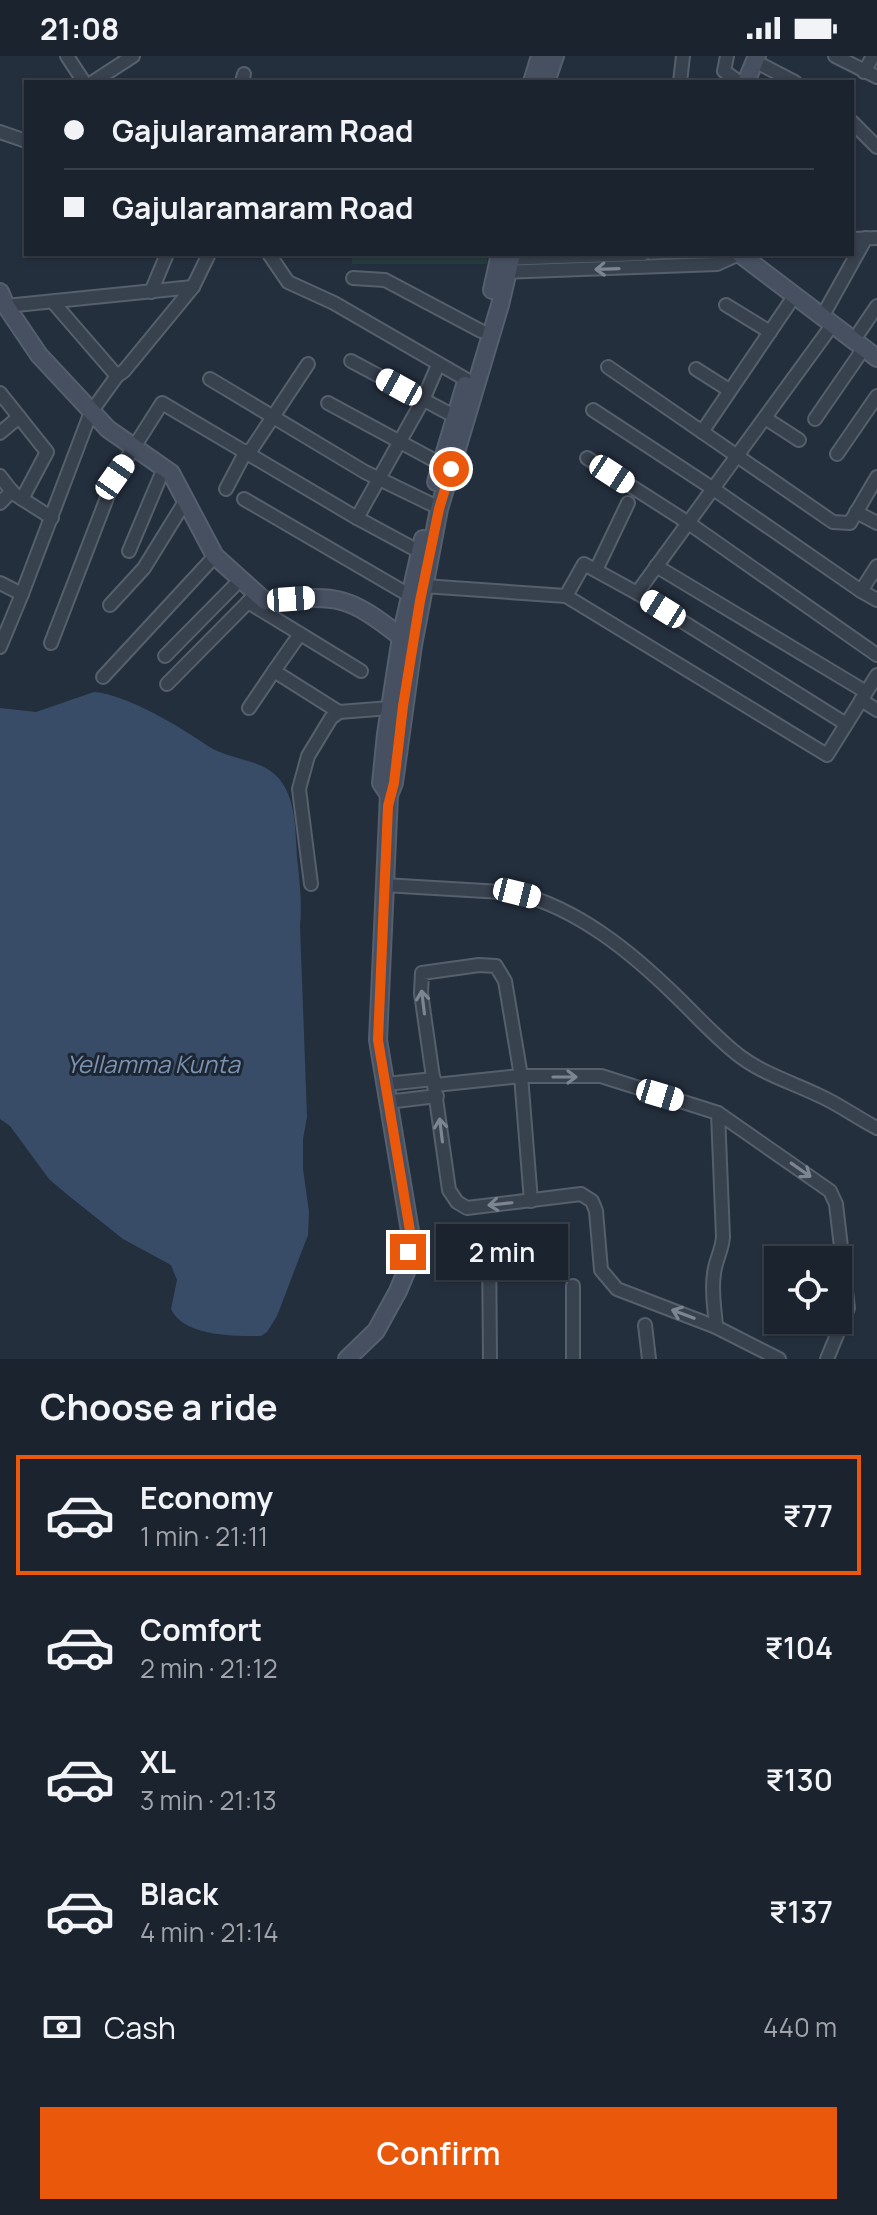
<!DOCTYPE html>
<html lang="en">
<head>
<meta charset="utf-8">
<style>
  :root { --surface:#1b232e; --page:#282f3a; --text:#f1f3f6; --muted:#a0a4aa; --line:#39404a; --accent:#ea580c }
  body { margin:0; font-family:Manrope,sans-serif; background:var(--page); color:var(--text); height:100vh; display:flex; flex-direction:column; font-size:30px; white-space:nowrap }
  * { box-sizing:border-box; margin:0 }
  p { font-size:26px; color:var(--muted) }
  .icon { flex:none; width:44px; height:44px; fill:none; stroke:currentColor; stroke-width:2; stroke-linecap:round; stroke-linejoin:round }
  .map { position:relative; height:1303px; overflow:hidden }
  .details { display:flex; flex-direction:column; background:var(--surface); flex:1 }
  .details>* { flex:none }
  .banner { position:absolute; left:24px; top:24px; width:830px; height:176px; border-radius:0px; box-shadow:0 2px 6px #0004,0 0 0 2px var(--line); display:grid; align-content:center; height:176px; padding:0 40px; background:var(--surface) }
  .controls { position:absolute; left:764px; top:1190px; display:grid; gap:16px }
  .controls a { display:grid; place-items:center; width:88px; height:88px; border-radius:0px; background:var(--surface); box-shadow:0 2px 6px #0004,0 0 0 2px var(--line); font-size:40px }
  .end { position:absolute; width:36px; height:36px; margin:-18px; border:10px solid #ea580c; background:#fff; box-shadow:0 0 0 4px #fff }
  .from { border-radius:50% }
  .bubble { position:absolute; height:56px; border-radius:0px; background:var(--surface); box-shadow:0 2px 6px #0004,0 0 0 2px var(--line); font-size:26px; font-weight:600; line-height:56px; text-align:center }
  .car { position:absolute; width:24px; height:48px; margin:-24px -12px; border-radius:10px; box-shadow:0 0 6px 2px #0007; background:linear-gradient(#fff 24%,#345 0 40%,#fff 0 76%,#345 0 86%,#fff 0) }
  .banner b { display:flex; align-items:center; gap:28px; height:76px; font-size:30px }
  .banner b+b { border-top:2px solid var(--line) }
  .banner i { width:20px; height:20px; background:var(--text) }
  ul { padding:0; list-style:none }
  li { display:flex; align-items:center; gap:24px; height:120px; margin:0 16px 12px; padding:0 24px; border:4px solid transparent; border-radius:0px }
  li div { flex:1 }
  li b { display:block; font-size:30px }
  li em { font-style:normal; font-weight:600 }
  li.selected { border-color:var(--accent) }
  li>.icon { width:72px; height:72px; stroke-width:1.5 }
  h2 { padding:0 40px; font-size:36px; line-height:96px }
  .pay { display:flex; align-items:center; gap:20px; height:88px; padding:0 40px; font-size:30px }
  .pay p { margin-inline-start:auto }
  .cta { display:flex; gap:16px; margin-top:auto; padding:16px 40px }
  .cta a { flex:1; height:92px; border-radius:0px; background:var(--accent); color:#fff; font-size:32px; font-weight:600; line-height:92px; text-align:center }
  .status { display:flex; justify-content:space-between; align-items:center; height:56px; padding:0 40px; background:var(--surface); direction:ltr }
  .status svg { height:22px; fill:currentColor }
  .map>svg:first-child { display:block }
</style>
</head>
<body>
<div class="status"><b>21:08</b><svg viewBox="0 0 49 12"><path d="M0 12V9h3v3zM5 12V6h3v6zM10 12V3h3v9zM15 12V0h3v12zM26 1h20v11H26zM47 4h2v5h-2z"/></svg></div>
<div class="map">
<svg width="877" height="1303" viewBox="0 0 877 1303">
  <rect width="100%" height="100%" fill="#242f3e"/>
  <rect fill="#263c3f" x="352" y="198" width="135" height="10"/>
  <path fill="#394c67" d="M94 636C127 639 177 669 205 688 221 700 244 702 262 710 300 728 294 774 298 809 300 830 302 849 300 870L307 1061 303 1083V1113L309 1156 308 1179 277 1260 267 1276 261 1280C235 1280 184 1281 171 1253L177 1224 171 1209 123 1183 69 1140 49 1123 10 1070 0 1063V652L36 656Z"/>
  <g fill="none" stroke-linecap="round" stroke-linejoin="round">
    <defs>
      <g id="street">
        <path d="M67 0 84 26"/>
        <path d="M727 0 724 15 739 26"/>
        <path d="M835 0 877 21"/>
        <path d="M754 5 795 26"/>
        <path d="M864 16 873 0"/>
        <path d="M93 26 133 0"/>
        <path d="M242 26 244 18"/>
        <path d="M680 26 683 0"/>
        <path d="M852 66 877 91"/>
        <path d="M0 76 26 85"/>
        <path d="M852 183 877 182"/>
        <path d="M269 198 288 226 334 247 467 324"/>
        <path d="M503 203 643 198"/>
        <path d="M500 216 717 208 739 198"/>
        <path d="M353 222 385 224 481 275"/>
        <path d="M151 236 167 198"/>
        <path d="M53 246 117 320"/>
        <path d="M726 249 770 276"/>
        <path d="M6 250 193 231"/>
        <path d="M822 261 866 182"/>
        <path d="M854 284 877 250"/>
        <path d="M351 305 454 360"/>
        <path d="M608 311 833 466 850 467 877 421"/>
        <path d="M696 313 729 334"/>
        <path d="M210 323 365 416 431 448"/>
        <path d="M0 337 47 396 22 443"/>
        <path d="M328 347 441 408"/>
        <path d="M593 354 712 432 861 535 877 510"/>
        <path d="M765 362 799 384"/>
        <path d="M815 363 864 292"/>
        <path d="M702 376 795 239"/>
        <path d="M0 377 19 361"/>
        <path d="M249 397 308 308"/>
        <path d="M837 398 877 340"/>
        <path d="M587 402 687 466 877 599"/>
        <path d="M0 420 13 437 52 462"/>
        <path d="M226 433 246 395"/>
        <path d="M244 443 409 539"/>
        <path d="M0 447 12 435"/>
        <path d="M856 456 877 467"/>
        <path d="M129 495 164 412"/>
        <path d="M420 496 357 462 423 344 438 309"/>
        <path d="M656 510 866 636"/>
        <path d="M596 514 628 447"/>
        <path d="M0 527 22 538 91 356 117 320 124 315 193 231 209 198"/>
        <path d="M424 530 566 540 827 699 877 619"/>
        <path d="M861 535 877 544"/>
        <path d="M637 537 833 268"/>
        <path d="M566 540 584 508 637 537 846 668"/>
        <path d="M248 546 361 615"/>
        <path d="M110 549 144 512 186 444"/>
        <path d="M300 578 274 615 339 656"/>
        <path d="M51 587 115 421 162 347 357 462"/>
        <path d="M0 591 22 538"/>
        <path d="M165 600 241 523"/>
        <path d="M103 621 215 500"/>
        <path d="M167 628 252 542"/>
        <path d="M861 644 877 654"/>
        <path d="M249 652 274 615"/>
        <path d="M311 828 299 733 308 700 331 662 339 656 390 652"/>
        <path d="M384 829 517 837C578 853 630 895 675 939 697 960 717 983 741 1001 764 1018 793 1027 818 1039 839 1048 857 1062 877 1072"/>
        <path d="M386 1028 434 1023"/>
        <path d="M435 1029 521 1020 531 1145"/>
        <path d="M387 1046 437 1040"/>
        <path d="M489 1185 490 1303"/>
        <path d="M645 1269 649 1303"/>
        <path d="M716 1271C715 1254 711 1235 714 1218 715 1205 722 1195 723 1181L718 1057"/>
        <path d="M573 1303V1230"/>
        <path d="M779 1303 716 1271 617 1233 601 1214 596 1155 592 1145 581 1138 467 1152 457 1146 449 1134 421 937 422 917 479 909 496 910 505 925 521 1020H601L718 1057 830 1135 836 1148 848 1252 827 1303"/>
      </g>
      <g id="secondary">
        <path d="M532 26 540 0"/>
        <path d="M546 26 555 0"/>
        <path d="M746 26 757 0"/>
        <path d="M740 198 877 302"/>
        <path d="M492 234 500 198"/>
        <path d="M0 236 6 250 39 299 108 373 171 417 215 500 265 545C336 540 344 536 401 581"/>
        <path d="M436 426 465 329"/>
        <path d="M389 739 381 727 386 678 401 581 423 483"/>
        <path d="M347 1303 376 1275 398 1235 406 1216 410 1175 378 984 389 739 394 727 413 589 439 453 500 249 512 198"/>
      </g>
    </defs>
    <use href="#street" stroke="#565f6c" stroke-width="16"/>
    <use href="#secondary" stroke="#565f6c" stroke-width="20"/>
    <use href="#street" stroke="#38414e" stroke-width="12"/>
    <use href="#secondary" stroke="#465061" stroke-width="16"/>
  </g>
  <defs><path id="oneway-shaft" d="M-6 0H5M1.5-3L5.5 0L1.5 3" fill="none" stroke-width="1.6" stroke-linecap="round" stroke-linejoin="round" transform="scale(2)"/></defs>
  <g stroke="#7c8592">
    <use href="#oneway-shaft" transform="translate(607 213) rotate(178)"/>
    <use href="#oneway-shaft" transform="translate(423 946) rotate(-97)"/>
    <use href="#oneway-shaft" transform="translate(565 1021)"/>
    <use href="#oneway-shaft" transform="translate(441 1074) rotate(-97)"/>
    <use href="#oneway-shaft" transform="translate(801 1114) rotate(35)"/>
    <use href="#oneway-shaft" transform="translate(500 1148) rotate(174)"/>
    <use href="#oneway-shaft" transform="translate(683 1258) rotate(-159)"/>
  </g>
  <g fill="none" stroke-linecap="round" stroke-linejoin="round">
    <path stroke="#ea580c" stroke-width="10" d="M408 1196 410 1175 378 984 388 750 394 727 403 650 420 545 439 453 451 413"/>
  </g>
  <g text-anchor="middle" stroke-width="6" stroke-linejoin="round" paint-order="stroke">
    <g font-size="24" font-style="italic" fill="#7c92b1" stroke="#1d2633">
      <text x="153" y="1017">Yellamma Kunta</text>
    </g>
  </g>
</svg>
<div class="controls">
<a><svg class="icon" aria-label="locate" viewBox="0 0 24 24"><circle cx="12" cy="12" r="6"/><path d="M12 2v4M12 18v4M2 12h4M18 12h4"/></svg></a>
</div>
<i class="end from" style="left:451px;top:413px"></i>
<i class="end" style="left:408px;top:1196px"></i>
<div class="bubble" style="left:436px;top:1168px;width:132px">2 min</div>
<i class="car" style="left:399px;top:331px;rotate:299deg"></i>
<i class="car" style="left:612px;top:418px;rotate:123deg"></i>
<i class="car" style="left:115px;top:421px;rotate:35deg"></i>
<i class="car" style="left:291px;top:543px;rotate:86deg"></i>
<i class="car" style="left:663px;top:553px;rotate:302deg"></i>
<i class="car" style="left:517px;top:837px;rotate:104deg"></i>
<i class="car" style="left:660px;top:1039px;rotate:107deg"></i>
<div class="banner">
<b><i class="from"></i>Gajularamaram Road</b>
<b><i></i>Gajularamaram Road</b>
</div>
</div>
<section class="details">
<h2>Choose a ride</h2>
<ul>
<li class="selected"><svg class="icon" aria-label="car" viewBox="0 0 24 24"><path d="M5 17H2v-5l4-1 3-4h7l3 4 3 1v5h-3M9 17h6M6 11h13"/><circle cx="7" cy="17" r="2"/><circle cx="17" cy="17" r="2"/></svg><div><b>Economy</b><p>1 min · 21:11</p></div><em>₹77</em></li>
<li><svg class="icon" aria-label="car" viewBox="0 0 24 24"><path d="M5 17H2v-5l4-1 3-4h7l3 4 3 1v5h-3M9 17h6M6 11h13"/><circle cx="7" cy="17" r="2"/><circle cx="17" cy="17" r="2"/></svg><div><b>Comfort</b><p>2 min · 21:12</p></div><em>₹104</em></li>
<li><svg class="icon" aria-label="car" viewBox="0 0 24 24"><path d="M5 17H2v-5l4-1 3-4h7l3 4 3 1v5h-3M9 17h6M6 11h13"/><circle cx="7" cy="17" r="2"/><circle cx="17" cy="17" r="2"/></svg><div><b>XL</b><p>3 min · 21:13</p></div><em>₹130</em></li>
<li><svg class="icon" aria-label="car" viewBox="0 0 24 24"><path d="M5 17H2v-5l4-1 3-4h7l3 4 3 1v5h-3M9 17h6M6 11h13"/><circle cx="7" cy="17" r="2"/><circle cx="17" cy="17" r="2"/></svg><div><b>Black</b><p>4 min · 21:14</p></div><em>₹137</em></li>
</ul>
<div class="pay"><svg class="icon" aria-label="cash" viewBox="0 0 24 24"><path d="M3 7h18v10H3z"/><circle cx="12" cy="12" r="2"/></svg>Cash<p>440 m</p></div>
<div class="cta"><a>Confirm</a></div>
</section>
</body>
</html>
